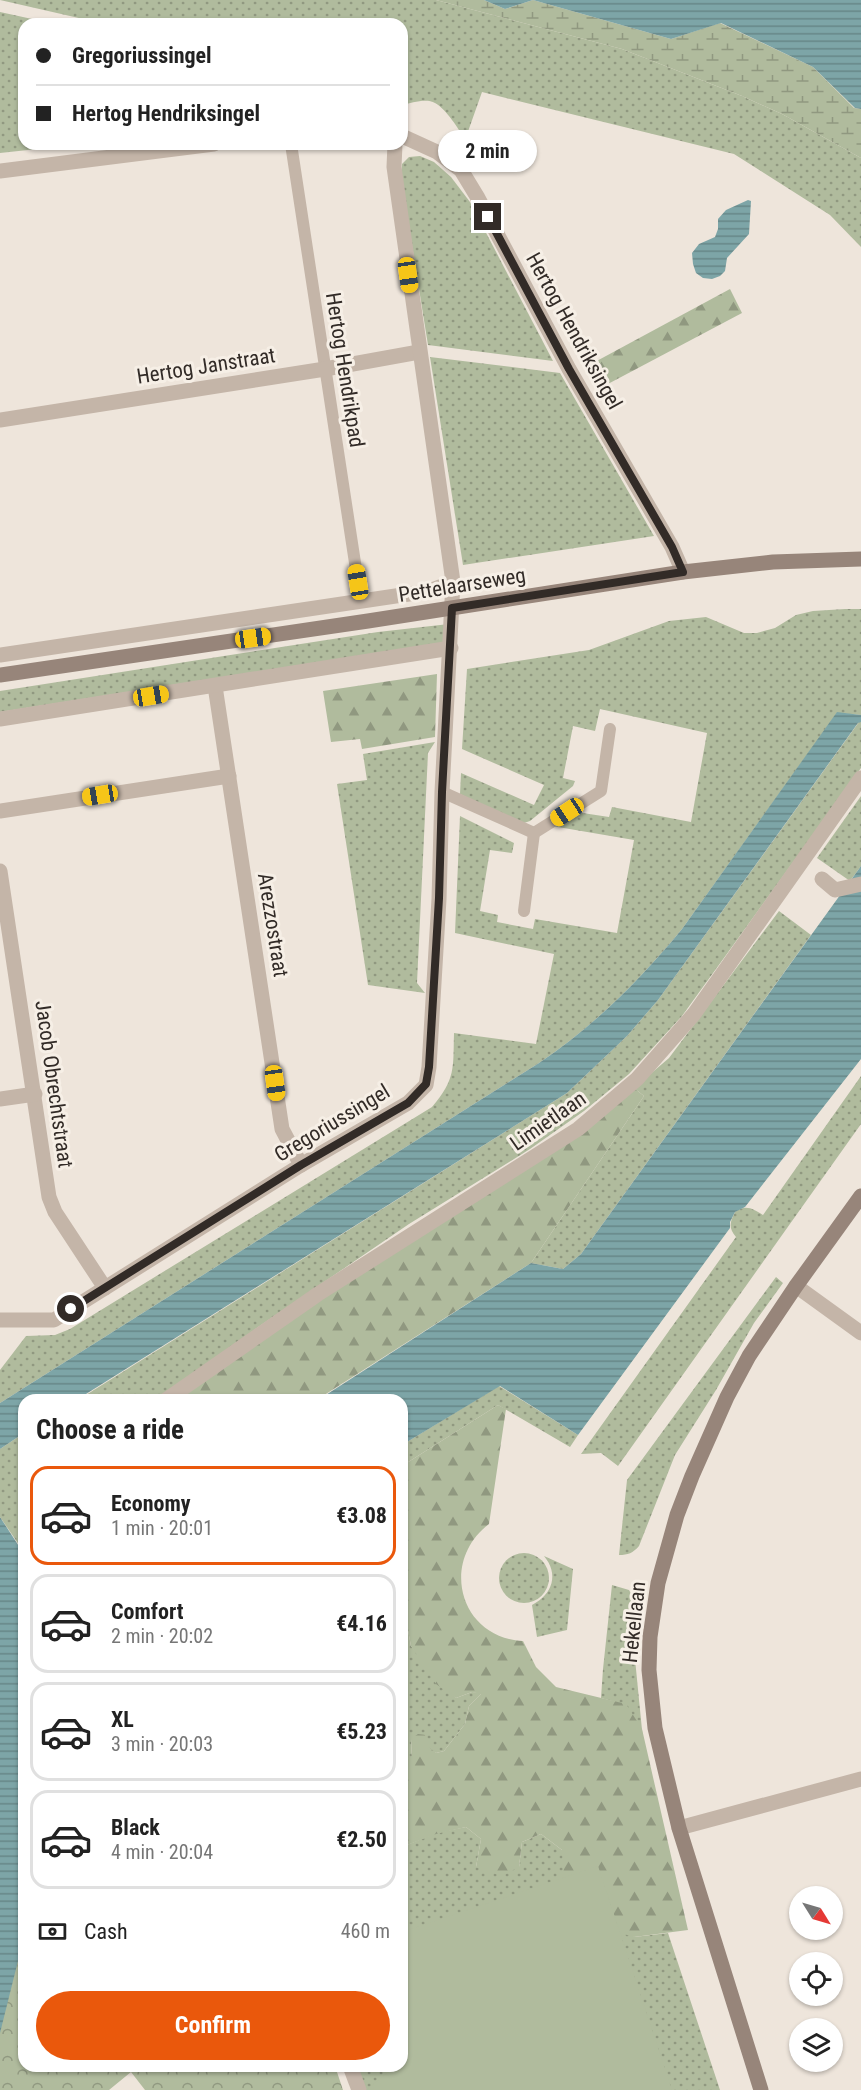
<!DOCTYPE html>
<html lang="en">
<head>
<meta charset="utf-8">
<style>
  :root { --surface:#fff; --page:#f6f6f6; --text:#222; --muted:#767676; --line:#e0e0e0; --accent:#ea580c }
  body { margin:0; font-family:"Roboto Condensed",sans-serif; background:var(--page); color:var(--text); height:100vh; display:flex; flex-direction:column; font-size:22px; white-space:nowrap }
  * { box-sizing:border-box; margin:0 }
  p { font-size:20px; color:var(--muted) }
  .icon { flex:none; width:33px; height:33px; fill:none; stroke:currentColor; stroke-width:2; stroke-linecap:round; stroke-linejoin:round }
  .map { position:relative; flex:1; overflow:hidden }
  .side { position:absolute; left:18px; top:1394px; width:390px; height:678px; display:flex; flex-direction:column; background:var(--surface); border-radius:18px; box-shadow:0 2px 4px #0004 }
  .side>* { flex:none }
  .hud { position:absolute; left:18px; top:18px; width:390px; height:132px; border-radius:18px; box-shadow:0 2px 4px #0004; display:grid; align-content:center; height:132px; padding:0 18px; background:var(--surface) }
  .needle { width:39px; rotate:127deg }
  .controls { position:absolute; left:789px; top:1886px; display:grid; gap:12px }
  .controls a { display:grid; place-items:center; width:54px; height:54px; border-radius:50%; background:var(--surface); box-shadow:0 2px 4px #0004; font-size:30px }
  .end { position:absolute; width:27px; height:27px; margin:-14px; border:8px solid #322b27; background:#fff; box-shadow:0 0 0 3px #fff }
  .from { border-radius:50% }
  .bubble { position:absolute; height:42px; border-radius:21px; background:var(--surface); box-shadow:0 2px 4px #0004; font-size:20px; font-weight:700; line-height:42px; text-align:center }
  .car { position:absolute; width:18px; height:36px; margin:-18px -9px; border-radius:8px; box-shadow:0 0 4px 2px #0007; background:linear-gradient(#f5c518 24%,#345 0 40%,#f5c518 0 76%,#345 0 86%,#f5c518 0) }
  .hud b { display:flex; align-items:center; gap:21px; height:57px; font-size:22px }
  .hud b+b { border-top:2px solid var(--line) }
  .hud i { width:15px; height:15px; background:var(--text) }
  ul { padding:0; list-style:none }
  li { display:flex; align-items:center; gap:18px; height:99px; margin:0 12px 9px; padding:0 6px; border:3px solid var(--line); border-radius:18px }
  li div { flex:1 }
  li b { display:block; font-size:22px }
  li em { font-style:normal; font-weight:700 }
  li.selected { border-color:var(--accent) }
  li>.icon { width:54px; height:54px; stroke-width:1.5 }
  h2 { padding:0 18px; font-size:27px; line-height:72px }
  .pay { display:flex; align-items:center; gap:15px; height:66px; padding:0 18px; font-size:22px }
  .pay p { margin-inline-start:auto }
  .action { display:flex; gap:12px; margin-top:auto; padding:12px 18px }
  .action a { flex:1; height:69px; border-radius:36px; background:var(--accent); color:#fff; font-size:24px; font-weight:700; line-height:69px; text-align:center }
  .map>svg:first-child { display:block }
</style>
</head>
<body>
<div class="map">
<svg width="861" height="2090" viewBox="0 0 861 2090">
  <defs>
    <pattern id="grass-dots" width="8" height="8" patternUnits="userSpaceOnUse" patternTransform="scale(1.5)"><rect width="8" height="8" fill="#b0bb9d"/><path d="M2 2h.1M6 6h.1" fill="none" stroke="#909880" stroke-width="1.8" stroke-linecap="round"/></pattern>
    <pattern id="forest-firs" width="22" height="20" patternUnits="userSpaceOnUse" patternTransform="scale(1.5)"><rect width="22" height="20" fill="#b0bb9d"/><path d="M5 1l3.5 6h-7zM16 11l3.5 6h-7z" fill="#909880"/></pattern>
    <pattern id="wetland-marsh" width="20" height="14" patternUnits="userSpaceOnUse" patternTransform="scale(1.5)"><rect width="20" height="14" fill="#b0bb9d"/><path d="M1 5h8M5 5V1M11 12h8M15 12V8" fill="none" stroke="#909880"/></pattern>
    <pattern id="park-crowns" width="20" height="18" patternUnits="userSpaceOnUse" patternTransform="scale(1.5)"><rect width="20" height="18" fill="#b0bb9d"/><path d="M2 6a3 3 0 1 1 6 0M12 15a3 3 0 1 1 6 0" fill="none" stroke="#909880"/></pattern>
    <pattern id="water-rules" width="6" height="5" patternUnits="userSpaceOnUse" patternTransform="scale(1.5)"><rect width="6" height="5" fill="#7da5a7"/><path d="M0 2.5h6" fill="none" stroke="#678788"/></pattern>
  </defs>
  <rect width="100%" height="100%" fill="#eee5db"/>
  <g fill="url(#grass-dots)">
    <path d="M0 0H436L622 49 742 96 782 114 861 158V247L830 215 734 154 482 92 465 140C459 129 446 109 435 103 426 98 412 103 402 105V24H105Z"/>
    <path d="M0 12 55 24H24V144H84L0 153Z"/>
    <path d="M420 156 434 162 451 177 470 202 553 361 428 345 401 177 402 164 409 157Z"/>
    <path d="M430 357 560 373 654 536 463 565Z"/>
    <path d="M845 609H861V715L837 713 682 929C640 980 594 1026 539 1063L0 1403V1370L26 1336 55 1335 70 1329 432 1107C456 1079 453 1068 454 1033L536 1044 554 954 455 933 460 816 514 843 512 853 490 850 480 911 498 915 497 922 533 929 535 919 617 933 634 840 552 826 576 812 609 817 612 807 691 822 707 733 600 709 595 731 573 726 563 778 575 781 573 786 530 821 521 824 460 794 461 773 534 805 544 785 462 749 467 669 589 650 669 621 706 617 744 633H757L775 628 796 615 813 611Z"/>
    <path d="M449 624 454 641 0 712V691L378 632Z"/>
    <path d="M859 722H861V768L682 1016 629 1074 584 1111 530 1149 409 1224 264 1323 157 1399 78 1400 567 1093 627 1036 658 1000Z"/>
    <path d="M435 742 428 753 417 983 425 993 368 985 337 784 367 780 363 754Z"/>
    <path d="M861 796V866L850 881 817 858Z"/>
    <path d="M779 911 811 935 581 1254 563 1269 531 1263 644 1096 634 1088 669 1058Z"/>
    <path d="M861 1076V1124L618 1466 601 1453 581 1454 736 1237C728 1228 730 1222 735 1212 746 1204 753 1209 763 1215Z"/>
    <path d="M776 1277 783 1283 754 1323 716 1390 675 1455 639 1546C633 1553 628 1555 619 1555L627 1480Z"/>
    <path d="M499 1386 578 1435 570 1447 498 1405 402 1466V1445Z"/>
    <path d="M24 1433V1552L0 1517V1449Z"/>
    <circle cx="524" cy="1578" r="25"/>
    <path d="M544 1556 573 1569 567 1630 537 1637 532 1605C553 1594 559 1574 544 1556Z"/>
    <path d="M612 1585 629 1590 634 1599 635 1610V1659L644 1750 626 1705 601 1698 603 1669Z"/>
    <path d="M402 1613 405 1614 411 1646 456 1698 472 1692 482 1693 469 1706 465 1724 444 1751 436 1753 411 1739 412 1758 402 1760V1695L407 1693 402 1687Z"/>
    <path d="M466 1827 481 1839 476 1867H519L522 1842 541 1834 562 1850 598 1866 634 1937 668 1933 720 2090H364L356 2066H402V1847L436 1833Z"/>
  </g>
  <g fill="url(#forest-firs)">
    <path d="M730 289 742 313 606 385 593 363Z"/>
    <path d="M437 674 435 737 362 749 360 739 331 742 323 691Z"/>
    <path d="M634 1088 644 1096 531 1263 318 1399 178 1400 303 1307Z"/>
    <path d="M498 1405 506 1409 489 1524C439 1562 460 1638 523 1641L536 1667 556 1687 626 1704 642 1729 688 1930 634 1937 620 1933 598 1867 564 1878 562 1850 541 1834 522 1842 519 1867 502 1876 476 1867 481 1839 466 1827 436 1834 402 1847V1760L412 1757 411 1739 418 1734 426 1735 430 1748 436 1753 444 1751 465 1724 469 1706 481 1694 472 1692 456 1698 436 1684 411 1646 405 1615 402 1613V1466Z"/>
  </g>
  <path fill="url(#wetland-marsh)" d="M436 0H484L505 9 533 0 671 39 720 23 813 67 854 108 861 109V158L782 114 742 96 622 49Z"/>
  <path fill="url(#park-crowns)" d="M0 1944 24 1949V2066H335L343 2090H145L131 2072 109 2090H0Z"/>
  <path fill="#b0bb9d" d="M598 1866 672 2090H366L391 2070 390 2066H402V1932Z"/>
  <g fill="url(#water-rules)">
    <path d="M484 0H861V109L855 108 813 67 721 23 671 39 533 0 505 9Z"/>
    <path d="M748 200 751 201 749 234 727 258 725 271 720 276 712 279 703 278 696 273 693 264 692 253 699 244 715 237 718 229V219L726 210Z"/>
    <path d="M837 712 861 715V722L858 723 658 1000 627 1036 567 1093 78 1399 24 1400V1433L0 1449V1403L539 1063C594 1026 640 980 682 929Z"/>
    <path d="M861 866V1059L745 1207 735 1212 730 1222V1228L578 1435 500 1386 402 1445V1400H318L531 1263 563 1269 581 1254Z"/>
    <path d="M0 1517 24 1554V1937L0 2033Z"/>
  </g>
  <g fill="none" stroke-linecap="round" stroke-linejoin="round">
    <g stroke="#c4b5a8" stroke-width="12">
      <path d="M291 144 361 602"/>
      <path d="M442 792 534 833"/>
      <path d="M534 833 601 791 610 729"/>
      <path d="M524 911 534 833"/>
    </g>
    <g stroke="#c4b5a8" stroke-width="15">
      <path d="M402 136 437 152 461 170 478 198 569 369 672 547 683 572"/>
      <path d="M0 171 214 144"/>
      <path d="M0 420 325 369 419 352"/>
      <path d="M0 655 429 591 453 582"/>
      <path d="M215 686 282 1129 301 1165"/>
      <path d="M0 719 451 648"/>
      <path d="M0 811 229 776"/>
      <path d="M0 871 49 1197 55 1212 105 1288"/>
      <path d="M822 879 835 890 861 884"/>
      <path d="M0 1099 35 1094"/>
      <path d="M796 1286 861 1333"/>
      <path d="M0 1320H54L301 1165 408 1103 426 1085 429 1067 439 899 442 792 453 582 394 167 395 144"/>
      <path d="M166 1400 318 1294 578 1129 637 1079 694 1014 861 778"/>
      <path d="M679 1828 861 1779"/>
      <path d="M350 2066 359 2090"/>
    </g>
    <g stroke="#97857a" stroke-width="15">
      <path d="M0 675 368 621 683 572 773 562 861 559"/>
      <path d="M761 2090 679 1828 655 1728 649 1670 650 1637 658 1583 677 1515 692 1476 727 1397 749 1356 796 1286 861 1196"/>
    </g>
  </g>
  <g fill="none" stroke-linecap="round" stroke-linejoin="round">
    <path stroke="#322b27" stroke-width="8" d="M71 1309 301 1165 408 1103 426 1084 429 1067 439 898 442 792 452 608 683 572 672 547 569 369 488 217"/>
  </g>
  <g text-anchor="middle" stroke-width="6" stroke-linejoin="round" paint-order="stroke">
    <g font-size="21" fill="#322b27" stroke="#f6efe6">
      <text transform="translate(574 331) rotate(61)" y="7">Hertog Hendriksingel</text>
      <text transform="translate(206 366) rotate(-9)" y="7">Hertog Janstraat</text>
      <text transform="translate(345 370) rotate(81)" y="7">Hertog Hendrikpad</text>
      <text transform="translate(462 585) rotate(-9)" y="7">Pettelaarseweg</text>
      <text transform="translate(273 925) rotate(81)" y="7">Arezzostraat</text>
      <text transform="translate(54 1084) rotate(82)" y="7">Jacob Obrechtstraat</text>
      <text transform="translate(548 1121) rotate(-35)" y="7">Limietlaan</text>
      <text transform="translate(332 1123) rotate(-31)" y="7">Gregoriussingel</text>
      <text transform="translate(634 1622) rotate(-84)" y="7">Hekellaan</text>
    </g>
  </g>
</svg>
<div class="controls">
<a><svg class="needle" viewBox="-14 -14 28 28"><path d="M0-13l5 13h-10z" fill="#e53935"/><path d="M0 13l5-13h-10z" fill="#767676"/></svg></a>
<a><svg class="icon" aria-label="locate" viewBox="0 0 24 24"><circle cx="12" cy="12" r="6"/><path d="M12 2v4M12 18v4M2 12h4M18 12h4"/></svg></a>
<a><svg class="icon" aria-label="layers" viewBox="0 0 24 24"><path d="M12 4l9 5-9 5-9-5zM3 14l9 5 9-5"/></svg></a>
</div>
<i class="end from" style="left:71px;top:1309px"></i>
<i class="end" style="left:488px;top:217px"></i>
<div class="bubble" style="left:438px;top:130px;width:99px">2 min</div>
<i class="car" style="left:408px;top:275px;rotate:172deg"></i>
<i class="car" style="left:358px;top:582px;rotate:351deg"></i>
<i class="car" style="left:253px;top:638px;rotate:82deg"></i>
<i class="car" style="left:151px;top:696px;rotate:81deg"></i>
<i class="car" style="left:100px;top:795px;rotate:261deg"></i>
<i class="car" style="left:567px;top:812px;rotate:237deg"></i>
<i class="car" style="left:275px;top:1083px;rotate:172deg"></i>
<div class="hud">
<b><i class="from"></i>Gregoriussingel</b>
<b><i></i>Hertog Hendriksingel</b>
</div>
<section class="side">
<h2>Choose a ride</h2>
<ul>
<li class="selected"><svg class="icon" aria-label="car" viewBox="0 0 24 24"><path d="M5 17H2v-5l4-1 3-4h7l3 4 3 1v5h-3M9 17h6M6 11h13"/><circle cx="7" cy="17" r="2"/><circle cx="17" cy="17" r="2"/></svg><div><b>Economy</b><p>1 min · 20:01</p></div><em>€3.08</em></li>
<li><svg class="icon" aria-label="car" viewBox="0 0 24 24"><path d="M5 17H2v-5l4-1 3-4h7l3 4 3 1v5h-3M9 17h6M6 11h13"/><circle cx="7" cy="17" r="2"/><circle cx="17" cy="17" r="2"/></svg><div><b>Comfort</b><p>2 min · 20:02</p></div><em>€4.16</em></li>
<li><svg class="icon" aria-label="car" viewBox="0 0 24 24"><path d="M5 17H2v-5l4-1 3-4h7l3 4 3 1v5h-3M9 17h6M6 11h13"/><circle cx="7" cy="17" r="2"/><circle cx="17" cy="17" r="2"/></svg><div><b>XL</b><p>3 min · 20:03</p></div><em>€5.23</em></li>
<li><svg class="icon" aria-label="car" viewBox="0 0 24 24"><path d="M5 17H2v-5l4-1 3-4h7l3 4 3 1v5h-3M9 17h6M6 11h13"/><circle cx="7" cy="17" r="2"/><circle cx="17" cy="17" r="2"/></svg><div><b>Black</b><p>4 min · 20:04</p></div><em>€2.50</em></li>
</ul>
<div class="pay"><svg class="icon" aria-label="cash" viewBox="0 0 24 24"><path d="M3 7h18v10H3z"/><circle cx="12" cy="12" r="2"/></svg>Cash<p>460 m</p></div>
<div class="action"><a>Confirm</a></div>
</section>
</div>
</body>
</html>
